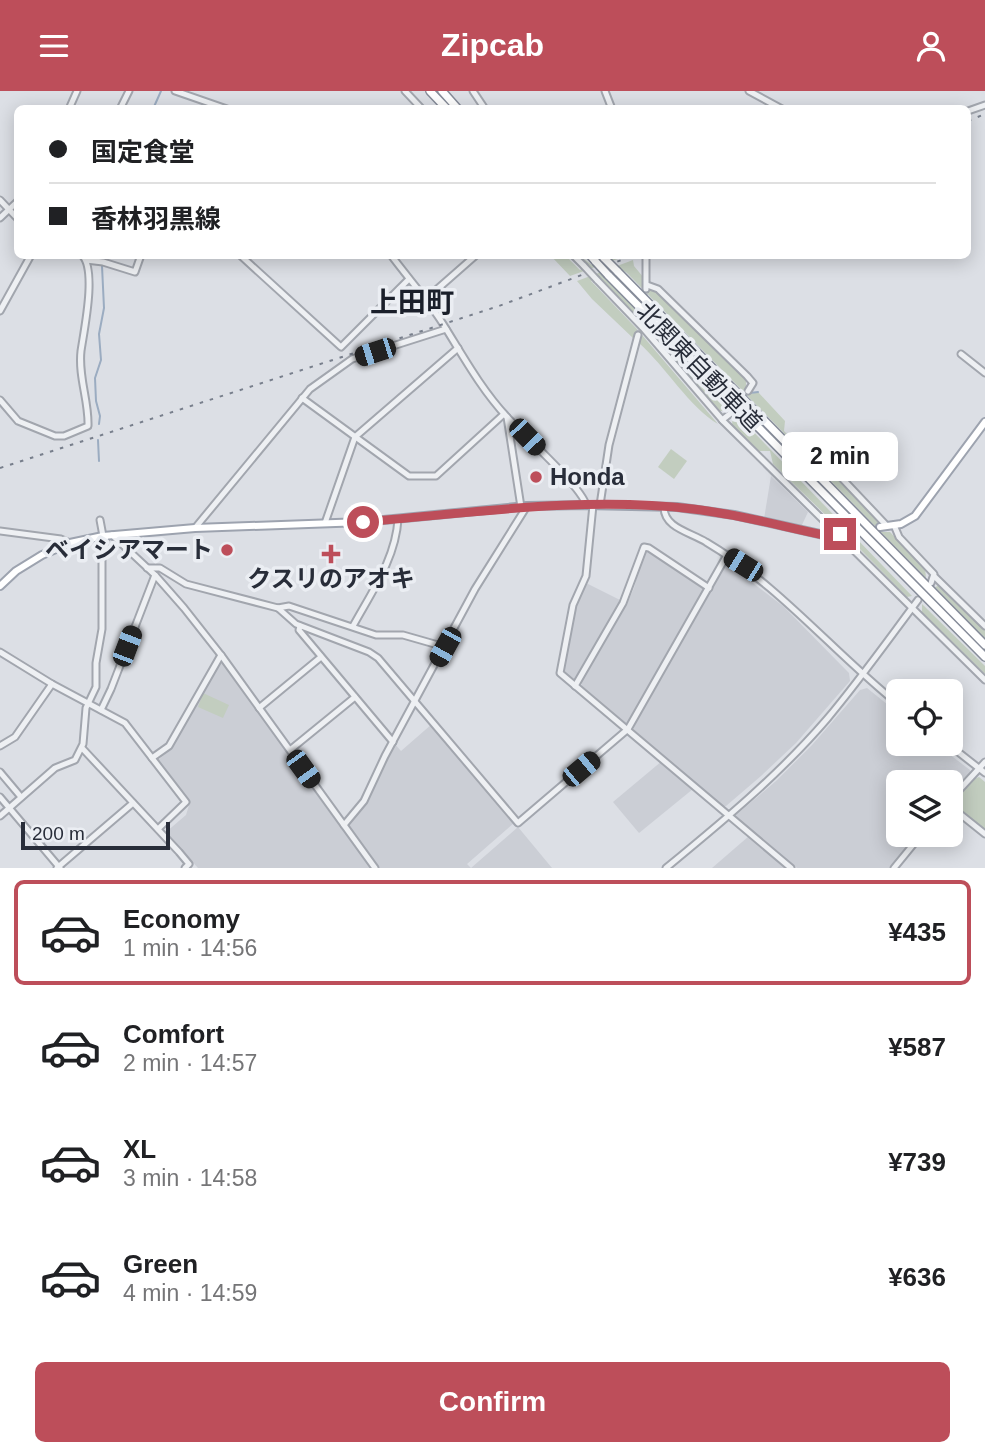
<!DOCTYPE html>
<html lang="en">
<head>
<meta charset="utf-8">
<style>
  :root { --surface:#fff; --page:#f2f2f2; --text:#202124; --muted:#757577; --line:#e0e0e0; --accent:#bd4e5a }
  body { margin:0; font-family:Helvetica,"Noto Sans JP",sans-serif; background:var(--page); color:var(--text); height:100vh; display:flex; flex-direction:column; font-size:26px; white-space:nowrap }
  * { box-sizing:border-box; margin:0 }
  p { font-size:23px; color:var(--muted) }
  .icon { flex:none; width:38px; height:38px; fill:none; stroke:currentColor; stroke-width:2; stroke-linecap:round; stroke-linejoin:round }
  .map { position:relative; height:777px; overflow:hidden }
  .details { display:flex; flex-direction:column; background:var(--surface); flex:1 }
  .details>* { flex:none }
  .banner { position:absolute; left:14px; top:14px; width:957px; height:154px; border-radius:10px; box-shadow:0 4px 18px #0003; display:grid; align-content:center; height:154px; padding:0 35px; background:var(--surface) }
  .fabs { position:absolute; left:886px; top:588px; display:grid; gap:14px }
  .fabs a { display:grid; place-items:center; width:77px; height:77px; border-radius:10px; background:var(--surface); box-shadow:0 4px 18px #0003; font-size:35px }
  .scale { position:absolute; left:21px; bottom:18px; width:149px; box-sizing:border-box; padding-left:7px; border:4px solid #282d39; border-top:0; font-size:19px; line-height:24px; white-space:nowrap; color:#282d39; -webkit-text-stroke:5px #ebeef3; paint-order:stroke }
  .end { position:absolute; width:32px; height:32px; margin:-16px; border:9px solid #bd4e5a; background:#fff; box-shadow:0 0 0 4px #fff }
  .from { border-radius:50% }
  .bubble { position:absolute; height:49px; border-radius:10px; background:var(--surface); box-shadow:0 4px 18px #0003; font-size:23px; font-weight:700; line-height:49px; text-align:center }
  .car { position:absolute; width:21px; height:42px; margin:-21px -10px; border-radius:9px; box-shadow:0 0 5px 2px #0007; background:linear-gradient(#222 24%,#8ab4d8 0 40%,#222 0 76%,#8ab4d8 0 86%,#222 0) }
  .banner b { display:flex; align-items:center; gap:24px; height:66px; font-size:26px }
  .banner b+b { border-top:2px solid var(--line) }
  .banner i { width:18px; height:18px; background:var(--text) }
  ul { padding:12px 0 0; list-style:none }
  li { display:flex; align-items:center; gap:21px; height:105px; margin:0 14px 10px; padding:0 21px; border:4px solid transparent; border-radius:10px }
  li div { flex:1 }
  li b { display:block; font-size:26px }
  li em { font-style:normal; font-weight:700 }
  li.on { border-color:var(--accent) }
  li>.icon { width:63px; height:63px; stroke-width:1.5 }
  .button { display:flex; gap:14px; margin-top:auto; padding:14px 35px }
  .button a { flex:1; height:80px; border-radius:10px; background:var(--accent); color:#fff; font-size:28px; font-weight:700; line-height:80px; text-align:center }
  header { display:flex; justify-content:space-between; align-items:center; height:91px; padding:0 35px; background:var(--accent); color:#fff; font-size:32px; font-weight:700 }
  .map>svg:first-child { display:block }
</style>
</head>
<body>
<header><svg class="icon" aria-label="menu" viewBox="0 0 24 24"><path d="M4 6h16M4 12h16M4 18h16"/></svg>Zipcab<svg class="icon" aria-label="person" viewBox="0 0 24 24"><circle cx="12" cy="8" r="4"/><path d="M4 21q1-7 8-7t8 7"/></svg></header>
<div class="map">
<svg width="985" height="777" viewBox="0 0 985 777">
  <rect width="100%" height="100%" fill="#dcdfe5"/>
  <g fill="#cbced5">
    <path d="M771 385 808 421 801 436 764 428Z"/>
    <path d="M647 460 702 496 703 500 628 632H624L582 595 581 591 627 513 634 497 644 461Z"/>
    <path d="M728 473 783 515 849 582 850 590 796 652 761 685 726 715H723L659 662 634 639 633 635 725 474Z"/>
    <path d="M586 492 622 510 575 591 563 581 576 514Z"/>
    <path d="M221 569 327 718 371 777H198L166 741 186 724 190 711 157 670 171 658 218 570Z"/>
    <path d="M867 597 898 622V653H936L970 679V683L950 703V691H898V744H917L891 777H797L737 727 736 724 776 690 812 654 860 599Z"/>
    <path d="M432 633 514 732 467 773 471 777 518 736 552 777H378L346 734 366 711 394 652 401 660Z"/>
    <path d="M662 670 693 698 639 742 613 711Z"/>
    <path d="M749 745 788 777H712Z"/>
  </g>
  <g fill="#c2cdbf">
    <path d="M551 165H566L580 179 588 175 580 165 592 174 610 167 609 165H626L570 185Z"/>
    <path d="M633 169 634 175 644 187V197L656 200 746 288V299L750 303 758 301 785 330 784 340 787 343 794 341 879 429V434L883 441H890L925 477 926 487 627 182 621 178 603 185 912 505 907 506 856 454 848 439 839 437 773 373 770 360H759L732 334 733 324 729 320H719L647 236 598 187 591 190 636 237 718 333C690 317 665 275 639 252L641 246 635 243 634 248 592 208 577 190Z"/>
    <path d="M671 358 687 370 674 388 658 376Z"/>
    <path d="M941 494 985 538V547L935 496Z"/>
    <path d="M922 513 985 575V583L922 521Z"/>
    <path d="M203 602 229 614 223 627 198 616Z"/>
    <path d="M979 686 985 691V740L952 712 974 688Z"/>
  </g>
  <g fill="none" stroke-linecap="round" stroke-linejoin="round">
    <g stroke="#9bacc1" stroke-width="2">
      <path d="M975 15 985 11"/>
      <path d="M153 18 161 0"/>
      <path d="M102 168V164"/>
      <path d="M750 302 758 301"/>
      <path d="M99 333 100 325 96 310 95 287 101 269 99 243 104 217 102 175"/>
      <path d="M98 349 99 370"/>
    </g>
    <g stroke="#b8bbc3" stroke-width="5" stroke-dasharray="5 2.5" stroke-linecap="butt">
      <path d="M638 244 646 198"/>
      <path d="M731 322 748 300"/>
    </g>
    <path stroke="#b8bbc3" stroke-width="6" stroke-dasharray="6 3" stroke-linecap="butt" d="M849 442 880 436"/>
    <defs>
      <g id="minor">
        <path d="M175 0 227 18"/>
        <path d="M405 0 422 18"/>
        <path d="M473 0 485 18"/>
        <path d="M605 0 612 18"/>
        <path d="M749 0 782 18"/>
        <path d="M69 18 77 0"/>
        <path d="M120 18 129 0"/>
        <path d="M968 20 985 14"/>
        <path d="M0 109 18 128"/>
        <path d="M0 127 18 110"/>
        <path d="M240 164 341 256 409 188"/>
        <path d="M391 164C408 187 428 209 443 233 463 265 481 298 507 326 523 344 581 395 586 414"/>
        <path d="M573 164 584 175"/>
        <path d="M646 164V198"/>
        <path d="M86 169 103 171 135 181 141 164"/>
        <path d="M597 189 644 238 724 331 985 589"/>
        <path d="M647 194 658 198 747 285 753 292 748 300"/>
        <path d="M426 208 476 164"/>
        <path d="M0 220 31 164"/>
        <path d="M961 263 985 282"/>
        <path d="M302 307 409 385H436L504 323"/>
        <path d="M0 309 18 330 55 345H64L88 335C89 310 78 286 81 260 84 239 97 179 82 164"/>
        <path d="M507 326 521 416"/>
        <path d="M722 329 731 322"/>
        <path d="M835 380 887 435"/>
        <path d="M593 414 586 485 573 514 560 582 791 777"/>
        <path d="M600 414 609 354 638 244"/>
        <path d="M664 416C664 437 690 441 706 451 779 494 832 560 898 613"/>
        <path d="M100 429 103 445"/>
        <path d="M325 432 355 346 458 257"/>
        <path d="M894 434 899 446 934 483 931 492"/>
        <path d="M195 437 310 298 352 268 446 238"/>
        <path d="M0 440 61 448 70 452"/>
        <path d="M112 444 155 484 184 517 221 564 375 777"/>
        <path d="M147 477H160L186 493 278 517 289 515 376 544H403L445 556"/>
        <path d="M935 486 985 535"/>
        <path d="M278 517 296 533 369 561 378 567 518 732 628 638 727 464"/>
        <path d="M300 535 299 539 393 651"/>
        <path d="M353 535C371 502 396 467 398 428"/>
        <path d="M0 561 52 593 125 632 186 711 158 738"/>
        <path d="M575 595 623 512 644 456 649 457 709 497"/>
        <path d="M259 617 321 566"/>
        <path d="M101 619 111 598 155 484"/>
        <path d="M948 653 985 682"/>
        <path d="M0 655 15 646 52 593"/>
        <path d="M82 657 179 761 189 773 185 777"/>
        <path d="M290 659 355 606"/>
        <path d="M152 667 169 655 221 564"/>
        <path d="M0 681 21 706"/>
        <path d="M0 706 60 777"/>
        <path d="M950 709 985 671"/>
        <path d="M950 715 985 743"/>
        <path d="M0 725 55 677 75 669 83 653 86 617 96 596V572L102 538V464L106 445"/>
        <path d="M344 734 364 710 385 665 475 498 527 415"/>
        <path d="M57 777 133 712"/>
        <path d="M666 777C722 731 779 684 827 628 859 590 888 549 918 509"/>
        <path d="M894 777 921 744"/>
      </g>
      <g id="major">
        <path d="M880 436 901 433 915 425 985 331"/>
        <path d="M0 495 16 480 42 464 70 452 103 445 195 437 363 431 527 415 586 414 677 416 734 424 824 444 849 442"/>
      </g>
      <g id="highway">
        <path d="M430 0 447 18"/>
        <path d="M442 0 458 18"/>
        <path d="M590 164 596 171"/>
        <path d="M617 180 985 554"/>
        <path d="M608 184 985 566"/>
      </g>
    </defs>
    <use href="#minor" stroke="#a2a6ae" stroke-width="9"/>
    <use href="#major" stroke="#9da3af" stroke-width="10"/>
    <use href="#highway" stroke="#868c99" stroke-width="10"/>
    <use href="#minor" stroke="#eef0f3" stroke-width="5"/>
    <use href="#major" stroke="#fff" stroke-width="6"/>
    <use href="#highway" stroke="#fff" stroke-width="7"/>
    <g stroke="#787f8c" stroke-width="2" stroke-dasharray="3.5 7" stroke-linecap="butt">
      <path d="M968 30 985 23"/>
      <path d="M0 377 499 215 635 164"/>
    </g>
    <defs>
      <path id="minor-bridge" d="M584 175 597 189"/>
      <g id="highway-bridge">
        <path d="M604 167 617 180"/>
        <path d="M596 171 608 184"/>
      </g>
    </defs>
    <use href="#minor-bridge" stroke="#a2a6ae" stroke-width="9" stroke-linecap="butt"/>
    <use href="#highway-bridge" stroke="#868c99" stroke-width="10" stroke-linecap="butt"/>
    <use href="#minor-bridge" stroke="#eef0f3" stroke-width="5"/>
    <use href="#highway-bridge" stroke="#fff" stroke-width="7"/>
  </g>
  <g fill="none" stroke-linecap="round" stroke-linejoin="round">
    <path stroke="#bd4e5a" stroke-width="9" d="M363 431C473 422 583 405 693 418 738 423 780 435 824 444L840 443"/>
  </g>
  <g fill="#bd4e5a" stroke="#ebeef3" stroke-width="2.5">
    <circle cx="536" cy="386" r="7"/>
    <circle cx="227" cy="459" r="7"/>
    <path d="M327.5 452.5h7v7h7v7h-7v7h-7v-7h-7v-7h7z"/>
  </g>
  <g text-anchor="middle" stroke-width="7" stroke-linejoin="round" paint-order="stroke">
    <g font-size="24" fill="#282d39" stroke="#ebeef3">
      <text transform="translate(699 276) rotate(46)" y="8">北関東自動車道</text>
    </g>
    <g font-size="24" font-weight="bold" fill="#282d39" stroke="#ebeef3" text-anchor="start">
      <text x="550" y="394">Honda</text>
      <text x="213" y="467" text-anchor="end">ベイシアマート</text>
      <text x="331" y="496" text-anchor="middle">クスリのアオキ</text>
    </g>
    <g font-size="28" font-weight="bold" fill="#1a1f2a" stroke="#ebeef3">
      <text x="412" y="221">上田町</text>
    </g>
  </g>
</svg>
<div class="fabs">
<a><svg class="icon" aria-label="locate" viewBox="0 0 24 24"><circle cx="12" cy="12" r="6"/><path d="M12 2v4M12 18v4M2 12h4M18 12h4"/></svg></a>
<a><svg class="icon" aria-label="layers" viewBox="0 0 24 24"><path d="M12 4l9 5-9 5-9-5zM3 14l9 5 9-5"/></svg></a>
</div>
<div class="scale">200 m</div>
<i class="end from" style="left:363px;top:431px"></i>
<i class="end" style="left:840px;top:443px"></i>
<div class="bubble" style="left:782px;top:341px;width:116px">2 min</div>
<i class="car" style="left:375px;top:261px;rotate:252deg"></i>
<i class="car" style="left:527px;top:346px;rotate:136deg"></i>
<i class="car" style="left:743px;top:474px;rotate:302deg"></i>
<i class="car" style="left:127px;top:555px;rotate:21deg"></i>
<i class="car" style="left:445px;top:556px;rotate:209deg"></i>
<i class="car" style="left:303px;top:678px;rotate:144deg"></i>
<i class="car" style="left:581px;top:678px;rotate:50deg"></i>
<div class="banner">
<b><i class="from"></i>国定食堂</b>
<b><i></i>香林羽黒線</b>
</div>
</div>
<section class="details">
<ul>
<li class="on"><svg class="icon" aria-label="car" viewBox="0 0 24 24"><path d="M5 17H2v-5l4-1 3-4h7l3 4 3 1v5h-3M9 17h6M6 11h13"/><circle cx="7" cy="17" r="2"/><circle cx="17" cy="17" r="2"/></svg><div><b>Economy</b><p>1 min · 14:56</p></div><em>¥435</em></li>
<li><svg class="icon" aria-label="car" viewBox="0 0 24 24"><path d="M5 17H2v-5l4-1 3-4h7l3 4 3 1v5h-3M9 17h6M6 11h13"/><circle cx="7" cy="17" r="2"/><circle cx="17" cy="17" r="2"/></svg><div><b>Comfort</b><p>2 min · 14:57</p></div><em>¥587</em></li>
<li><svg class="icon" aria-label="car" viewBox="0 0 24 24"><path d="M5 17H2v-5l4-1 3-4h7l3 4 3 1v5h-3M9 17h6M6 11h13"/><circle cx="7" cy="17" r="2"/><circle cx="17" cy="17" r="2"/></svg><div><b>XL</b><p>3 min · 14:58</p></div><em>¥739</em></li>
<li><svg class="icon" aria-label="car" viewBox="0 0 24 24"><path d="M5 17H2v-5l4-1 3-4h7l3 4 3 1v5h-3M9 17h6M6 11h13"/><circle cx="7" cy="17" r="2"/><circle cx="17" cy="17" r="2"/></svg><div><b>Green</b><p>4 min · 14:59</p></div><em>¥636</em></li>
</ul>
<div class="button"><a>Confirm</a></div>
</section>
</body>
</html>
